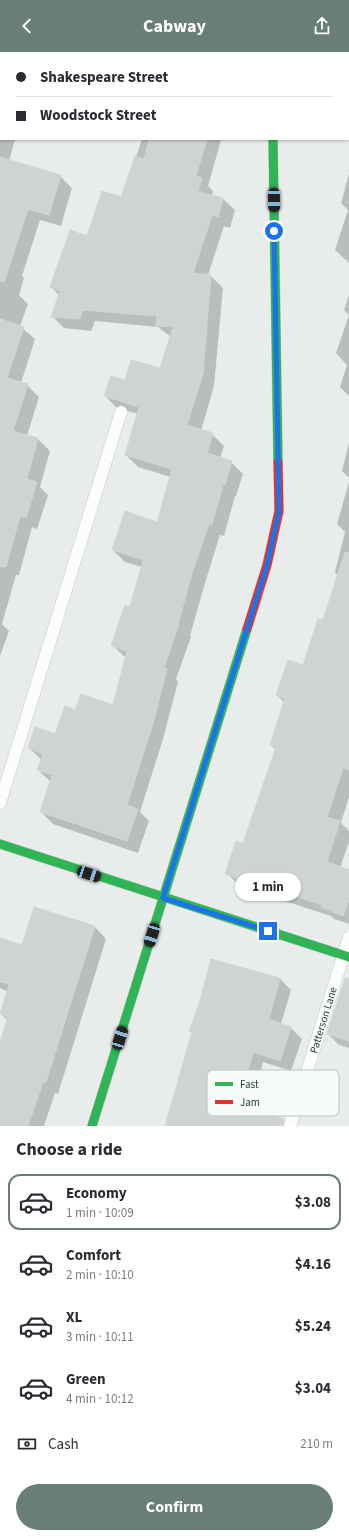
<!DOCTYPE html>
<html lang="en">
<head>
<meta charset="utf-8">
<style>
  :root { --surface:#fff; --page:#f7f7f7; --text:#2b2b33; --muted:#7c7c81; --line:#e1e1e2; --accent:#697e78 }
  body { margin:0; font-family:"Source Sans 3",sans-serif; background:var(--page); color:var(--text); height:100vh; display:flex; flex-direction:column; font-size:15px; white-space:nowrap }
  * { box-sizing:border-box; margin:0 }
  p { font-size:13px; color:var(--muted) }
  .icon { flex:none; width:22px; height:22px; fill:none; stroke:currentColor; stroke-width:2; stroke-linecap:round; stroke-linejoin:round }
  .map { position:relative; height:1074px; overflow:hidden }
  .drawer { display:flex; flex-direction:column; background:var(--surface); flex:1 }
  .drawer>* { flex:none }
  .top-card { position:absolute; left:0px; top:0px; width:349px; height:88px; box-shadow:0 1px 3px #0004; display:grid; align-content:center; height:88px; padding:0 16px; background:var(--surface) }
  .end { position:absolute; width:18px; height:18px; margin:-9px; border:5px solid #1a73e8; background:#fff; box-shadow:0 0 0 2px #fff }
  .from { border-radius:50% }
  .bubble { position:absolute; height:28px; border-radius:14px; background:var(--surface); box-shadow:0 1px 3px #0004; font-size:13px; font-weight:700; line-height:28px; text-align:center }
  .car { position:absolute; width:12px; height:24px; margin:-12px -6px; border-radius:5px; box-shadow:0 0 3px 1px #0007; background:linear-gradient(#222 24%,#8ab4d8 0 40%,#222 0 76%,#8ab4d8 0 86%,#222 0) }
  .top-card b { display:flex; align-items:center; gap:14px; height:38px; font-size:15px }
  .top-card b+b { border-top:1px solid var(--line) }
  .top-card i { width:10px; height:10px; background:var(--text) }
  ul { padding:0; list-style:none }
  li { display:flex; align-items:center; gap:12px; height:56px; margin:0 8px 6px; padding:0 8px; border:2px solid transparent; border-radius:12px }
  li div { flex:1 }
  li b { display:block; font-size:15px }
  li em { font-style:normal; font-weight:700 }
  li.active { border-color:var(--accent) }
  li>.icon { width:36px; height:36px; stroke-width:1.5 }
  h2 { padding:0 16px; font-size:18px; line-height:48px }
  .pay { display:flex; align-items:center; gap:10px; height:44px; padding:0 16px; font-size:15px }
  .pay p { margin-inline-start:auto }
  .button { display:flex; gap:8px; margin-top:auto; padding:8px 16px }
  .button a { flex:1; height:46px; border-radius:24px; background:var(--accent); color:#fff; font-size:16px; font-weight:700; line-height:46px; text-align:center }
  header { display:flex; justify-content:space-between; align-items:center; height:52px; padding:0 16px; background:var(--accent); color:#fff; font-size:18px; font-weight:700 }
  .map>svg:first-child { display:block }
</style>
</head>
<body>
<header><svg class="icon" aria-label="back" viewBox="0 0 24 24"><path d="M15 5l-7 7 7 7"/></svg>Cabway<svg class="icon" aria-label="share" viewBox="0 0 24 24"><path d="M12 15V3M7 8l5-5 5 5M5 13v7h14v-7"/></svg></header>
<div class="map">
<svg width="349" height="1074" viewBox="0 0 349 1074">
  <rect width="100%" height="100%" fill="#e8edeb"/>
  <g fill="#0003">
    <path d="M0 0H50L1 1V87H15L9 109 60 124 72 136 61 174 40 168 22 224 24 226 19 243 28 252 20 274 35 287 21 331 27 333 39 345 27 384 38 387 50 399 40 435 48 443 37 477 32 475 19 523H16L2 572 9 579 0 604Z"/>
    <path d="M128 0H208L128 1Z"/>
    <path d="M330 0H349V13L348 1Z"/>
    <path d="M349 32V58L348 57Z"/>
    <path d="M142 87H220L221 88 208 134 213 139 212 144 223 147 235 158 230 176 224 174 208 223 211 224 223 236 214 334 201 379 212 382 224 394 220 406 231 410 243 422 236 444H235L224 484 220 483 205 531 190 584 191 585 176 627 178 630 163 687 140 760 149 769 138 801 53 772 41 760 51 730 38 718 42 708 29 696 56 683 76 659 113 654 126 606 112 593 131 556 142 515 125 510 113 498 158 471 171 425 138 415 126 403 138 362 117 356 105 344 126 329 161 318 171 285 158 275 95 269 91 279 64 276 52 264 59 243 51 235 87 185 122 146Z"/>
    <path d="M349 122V211L335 198 348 158 341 151Z"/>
    <path d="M349 243V344L340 335 347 313 336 301 349 263 344 258Z"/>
    <path d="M349 391V426L342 419Z"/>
    <path d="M349 430V745L341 771 349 779V790L340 816 349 820V872L334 867 331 864 239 834 227 821 244 792 276 698 271 693 285 651 277 643 304 615 323 569 338 524 335 520 345 480 337 472Z"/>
    <path d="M94 874 106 887 58 1042 55 1041 44 1074H0V993L8 969 1 962 8 940 0 936V892L23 894Z"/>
    <path d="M212 908 280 927 291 938 281 972 291 976 302 987 291 1019 263 1010 250 1060 258 1074H165L175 1040H177L192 981 190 979 202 945Z"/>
    <path d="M349 951V996L339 993 328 982Z"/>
  </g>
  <g fill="#cfd4d2" stroke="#d1d6d4">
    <path d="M149 87H207L196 124 202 126 198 139 223 146 218 165 212 163 193 221 211 223 203 322 187 373 213 381 207 401 232 409 225 433H223L212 472H209L193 518 178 572H179L164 616 167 617 152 675 127 753 138 757 127 789 40 760 52 723 37 718 43 702 28 696 35 675 55 682 65 654 75 658 81 642 113 653 127 599 111 594 125 553 130 555 143 508 112 498 125 459 157 470 172 417 125 403 139 355 104 344 111 324 125 328 131 308 160 316 173 275 156 274 157 264 83 258 80 267 51 265 60 239 50 235 70 178 87 184 102 139 121 145 135 104 144 107Z"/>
    <path d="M0 105 61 123 49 163 28 157 4 230 0 229Z"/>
    <path d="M0 267 24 275 7 326 28 332 13 379 38 386 27 427 37 430 26 466 20 464 6 515H0Z"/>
    <path d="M345 500 349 501V718L343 716 327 765 340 769 327 810 349 818V848L343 864 321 855 322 853 225 822 236 789 243 791 276 695 270 693 285 646 276 643 288 608 303 613 318 567 323 568Z"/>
    <path d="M34 855 95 874 46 1030H43L28 1074H0V990L8 965 0 962 9 932 0 930V886L22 893Z"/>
    <path d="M211 907 280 926 269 967 291 975 280 1009 253 1000 238 1055 284 1067 283 1074H165L192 980H189L201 945Z"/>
    <path d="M345 926 349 927V989L327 982Z"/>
  </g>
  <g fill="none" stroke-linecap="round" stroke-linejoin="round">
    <defs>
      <g id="lane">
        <path d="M0 751 121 360"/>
        <path d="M290 1074 349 885"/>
      </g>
      <path id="street" d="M271 0V1"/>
      <g id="fast">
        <path d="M273 87 278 410"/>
        <path d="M0 792 349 905"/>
        <path d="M92 1074 247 577"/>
      </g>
      <path id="jam" d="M247 577 267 513 279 459 278 410"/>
    </defs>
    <use href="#lane" stroke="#c5cac8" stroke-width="13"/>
    <use href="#street" stroke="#c5cac8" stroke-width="23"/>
    <use href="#fast" stroke="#c3cbc8" stroke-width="10"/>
    <use href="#jam" stroke="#c3cbc8" stroke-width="10"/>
    <use href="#lane" stroke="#fcfcfc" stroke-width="12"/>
    <use href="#street" stroke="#fcfcfc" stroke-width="22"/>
    <use href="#fast" stroke="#30b455" stroke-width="9"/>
    <use href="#jam" stroke="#e5322d" stroke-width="9"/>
  </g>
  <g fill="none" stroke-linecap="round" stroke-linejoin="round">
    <path stroke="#1a73e8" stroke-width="5" d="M268 879 163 846 267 513 279 459 274 179"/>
  </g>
  <g text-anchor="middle" stroke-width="3" stroke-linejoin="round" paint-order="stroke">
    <g font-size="11" fill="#24423a" stroke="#f7fbf9">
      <text transform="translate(323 968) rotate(-73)" y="4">Patterson Lane</text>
    </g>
  </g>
  <rect x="207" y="1018" width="132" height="46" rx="6" fill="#f7fbf9" stroke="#b8c4c0" stroke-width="1"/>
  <rect x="215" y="1030" width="18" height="4" fill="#30b455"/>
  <rect x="215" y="1048" width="18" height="4" fill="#e5322d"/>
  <g font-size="11" fill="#24423a">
    <text x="240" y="1036">Fast</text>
    <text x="240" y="1054">Jam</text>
  </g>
</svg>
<i class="end from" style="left:274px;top:179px"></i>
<i class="end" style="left:268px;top:879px"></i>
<div class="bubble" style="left:235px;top:821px;width:66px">1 min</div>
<i class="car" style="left:274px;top:148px;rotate:179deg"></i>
<i class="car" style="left:89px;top:822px;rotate:108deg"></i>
<i class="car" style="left:152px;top:883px;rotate:197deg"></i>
<i class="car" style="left:120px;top:986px;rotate:17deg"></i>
<div class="top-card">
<b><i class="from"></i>Shakespeare Street</b>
<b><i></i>Woodstock Street</b>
</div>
</div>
<section class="drawer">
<h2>Choose a ride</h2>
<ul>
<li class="active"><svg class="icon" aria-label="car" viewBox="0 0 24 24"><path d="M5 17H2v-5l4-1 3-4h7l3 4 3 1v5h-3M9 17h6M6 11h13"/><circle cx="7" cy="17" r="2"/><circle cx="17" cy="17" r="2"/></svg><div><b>Economy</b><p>1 min · 10:09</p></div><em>$3.08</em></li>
<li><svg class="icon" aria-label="car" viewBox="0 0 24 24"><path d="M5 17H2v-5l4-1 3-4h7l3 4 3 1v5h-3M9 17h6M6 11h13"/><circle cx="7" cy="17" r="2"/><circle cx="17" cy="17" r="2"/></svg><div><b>Comfort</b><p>2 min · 10:10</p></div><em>$4.16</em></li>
<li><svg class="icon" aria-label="car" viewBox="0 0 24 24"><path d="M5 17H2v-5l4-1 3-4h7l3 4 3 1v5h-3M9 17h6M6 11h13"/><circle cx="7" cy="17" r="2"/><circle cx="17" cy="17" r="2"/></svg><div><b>XL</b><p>3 min · 10:11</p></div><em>$5.24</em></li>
<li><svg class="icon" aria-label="car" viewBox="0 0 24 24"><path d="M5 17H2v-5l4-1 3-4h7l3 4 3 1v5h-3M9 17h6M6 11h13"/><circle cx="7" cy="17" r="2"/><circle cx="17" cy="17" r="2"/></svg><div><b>Green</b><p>4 min · 10:12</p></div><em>$3.04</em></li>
</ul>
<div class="pay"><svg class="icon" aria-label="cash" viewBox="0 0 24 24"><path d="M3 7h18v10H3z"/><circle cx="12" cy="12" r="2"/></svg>Cash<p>210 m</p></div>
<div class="button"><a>Confirm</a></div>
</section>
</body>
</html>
